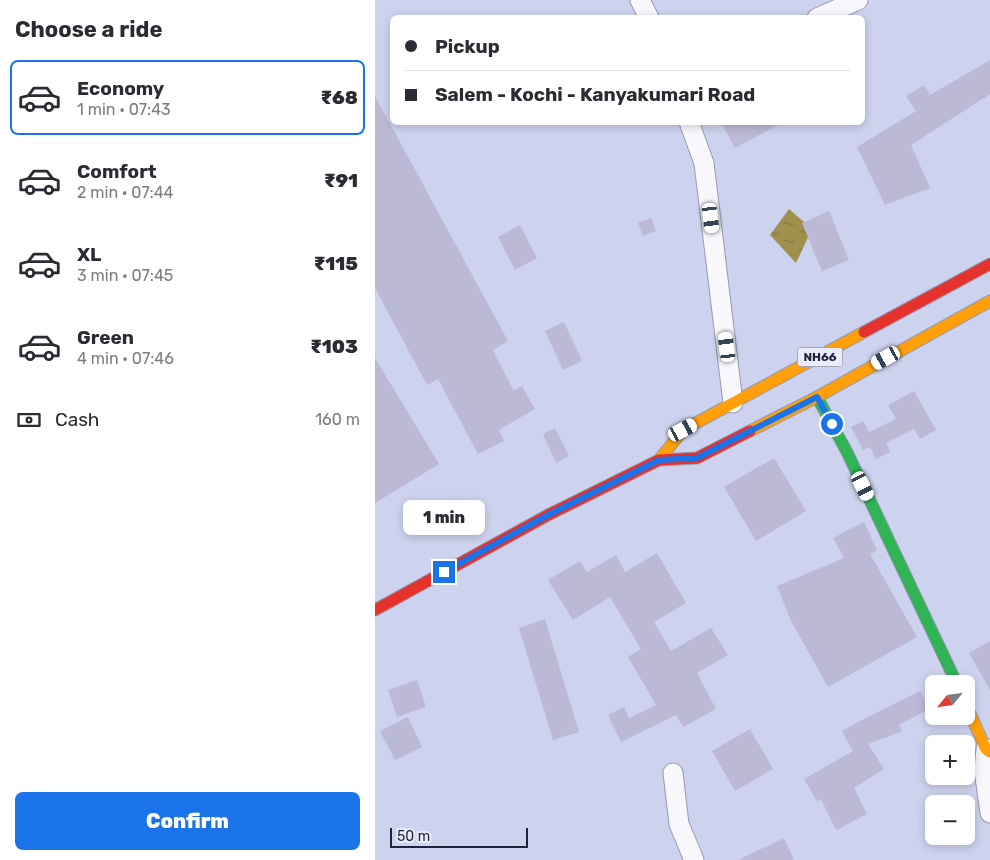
<!DOCTYPE html>
<html lang="en">
<head>
<meta charset="utf-8">
<style>
  :root { --surface:#fff; --page:#f7f7f7; --text:#2b2b33; --muted:#7c7c81; --line:#e1e1e2; --accent:#1a73e8 }
  body { margin:0; font-family:Rubik,sans-serif; background:var(--page); color:var(--text); height:100vh; display:flex; flex-direction:column; font-size:19px; white-space:nowrap }
  * { box-sizing:border-box; margin:0 }
  p { font-size:16px; color:var(--muted) }
  .icon { flex:none; width:28px; height:28px; fill:none; stroke:currentColor; stroke-width:2; stroke-linecap:round; stroke-linejoin:round }
  .map { position:relative; flex:1; overflow:hidden }
  .drawer { display:flex; flex-direction:column; background:var(--surface); width:375px }
  .drawer>* { flex:none }
  .guide { position:absolute; left:15px; top:15px; width:475px; height:110px; border-radius:8px; box-shadow:0 2px 8px #0003; display:grid; align-content:center; height:110px; padding:0 15px; background:var(--surface) }
  .needle { width:32px; rotate:241deg }
  .fabs { position:absolute; left:550px; top:675px; display:grid; gap:10px }
  .fabs a { display:grid; place-items:center; width:50px; height:50px; border-radius:8px; background:var(--surface); box-shadow:0 2px 8px #0003; font-size:25px }
  .scale { position:absolute; left:15px; bottom:12px; width:138px; box-sizing:border-box; padding-left:5px; border:2px solid #1f233b; border-top:0; font-size:14px; line-height:18px; white-space:nowrap; color:#1f233b; -webkit-text-stroke:4px #e9ecf9; paint-order:stroke }
  .end { position:absolute; width:22px; height:22px; margin:-11px; border:6px solid #1a73e8; background:#fff; box-shadow:0 0 0 2px #fff }
  .from { border-radius:50% }
  .bubble { position:absolute; height:35px; border-radius:8px; background:var(--surface); box-shadow:0 2px 8px #0003; font-size:16px; font-weight:800; line-height:35px; text-align:center }
  .car { position:absolute; width:15px; height:30px; margin:-15px -8px; border-radius:6px; box-shadow:0 0 4px 1px #0007; background:linear-gradient(#fff 24%,#345 0 40%,#fff 0 76%,#345 0 86%,#fff 0) }
  .guide b { display:flex; align-items:center; gap:18px; height:48px; font-size:19px }
  .guide b+b { border-top:1px solid var(--line) }
  .guide i { width:12px; height:12px; background:var(--text) }
  ul { padding:0; list-style:none }
  li { display:flex; align-items:center; gap:15px; height:75px; margin:0 10px 8px; padding:0 5px; border:2px solid transparent; border-radius:8px }
  li div { flex:1 }
  li b { display:block; font-size:19px }
  li em { font-style:normal; font-weight:800 }
  li.active { border-color:var(--accent) }
  li>.icon { width:45px; height:45px; stroke-width:1.5 }
  h2 { padding:0 15px; font-size:22px; line-height:60px }
  .pay { display:flex; align-items:center; gap:12px; height:55px; padding:0 15px; font-size:19px }
  .pay p { margin-inline-start:auto }
  .action { display:flex; gap:10px; margin-top:auto; padding:10px 15px }
  .action a { flex:1; height:58px; border-radius:8px; background:var(--accent); color:#fff; font-size:20px; font-weight:800; line-height:58px; text-align:center }
  main { display:flex; flex:1; min-height:0 }
  .map>svg:first-child { display:block }
</style>
</head>
<body>
<main>
<section class="drawer">
<h2>Choose a ride</h2>
<ul>
<li class="active"><svg class="icon" aria-label="car" viewBox="0 0 24 24"><path d="M5 17H2v-5l4-1 3-4h7l3 4 3 1v5h-3M9 17h6M6 11h13"/><circle cx="7" cy="17" r="2"/><circle cx="17" cy="17" r="2"/></svg><div><b>Economy</b><p>1 min · 07:43</p></div><em>₹68</em></li>
<li><svg class="icon" aria-label="car" viewBox="0 0 24 24"><path d="M5 17H2v-5l4-1 3-4h7l3 4 3 1v5h-3M9 17h6M6 11h13"/><circle cx="7" cy="17" r="2"/><circle cx="17" cy="17" r="2"/></svg><div><b>Comfort</b><p>2 min · 07:44</p></div><em>₹91</em></li>
<li><svg class="icon" aria-label="car" viewBox="0 0 24 24"><path d="M5 17H2v-5l4-1 3-4h7l3 4 3 1v5h-3M9 17h6M6 11h13"/><circle cx="7" cy="17" r="2"/><circle cx="17" cy="17" r="2"/></svg><div><b>XL</b><p>3 min · 07:45</p></div><em>₹115</em></li>
<li><svg class="icon" aria-label="car" viewBox="0 0 24 24"><path d="M5 17H2v-5l4-1 3-4h7l3 4 3 1v5h-3M9 17h6M6 11h13"/><circle cx="7" cy="17" r="2"/><circle cx="17" cy="17" r="2"/></svg><div><b>Green</b><p>4 min · 07:46</p></div><em>₹103</em></li>
</ul>
<div class="pay"><svg class="icon" aria-label="cash" viewBox="0 0 24 24"><path d="M3 7h18v10H3z"/><circle cx="12" cy="12" r="2"/></svg>Cash<p>160 m</p></div>
<div class="action"><a>Confirm</a></div>
</section>
<div class="map">
<svg width="615" height="860" viewBox="0 0 615 860">
  <defs>
    <pattern id="water-ripples" width="26" height="14" patternUnits="userSpaceOnUse" patternTransform="scale(1.25)"><rect width="26" height="14" fill="#9f914d"/><path d="M2 4q2-2 4 0t4 0M15 11q2-2 4 0t4 0" fill="none" stroke="#817641"/></pattern>
  </defs>
  <rect width="100%" height="100%" fill="#cdd2ee"/>
  <path fill="url(#water-ripples)" d="M414 209 437 229 421 263 395 235Z"/>
  <g fill="#bbb9d5">
    <path d="M615 60V94L536 145 555 188 510 205 482 147 541 111 531 96 549 85 555 95Z"/>
    <path d="M0 96 133 341 118 350 139 391 147 386 160 409 124 430 129 441 103 454 63 379 52 385 0 288Z"/>
    <path d="M346 122H409L360 148Z"/>
    <path d="M454 211 474 260 447 271 427 223Z"/>
    <path d="M276 218 281 231 268 236 263 223Z"/>
    <path d="M145 225 162 258 140 270 123 237Z"/>
    <path d="M189 322 207 361 188 370 170 331Z"/>
    <path d="M0 358 64 464 0 503Z"/>
    <path d="M539 391 561 430 545 439 539 429 511 443 515 452 501 459 495 447 488 450 476 427 488 421 494 432 521 419 513 405Z"/>
    <path d="M180 428 194 456 181 463 168 434Z"/>
    <path d="M399 458 431 511 381 541 349 487Z"/>
    <path d="M489 522 502 550 495 554 542 637 453 687 416 621 402 586 469 558 458 538Z"/>
    <path d="M282 553 311 603 279 622 296 651 336 628 353 655 322 673 341 709 308 727 301 715 246 742 233 715 249 707 254 718 281 705 253 657 266 649 235 597 198 620 173 580 205 561 212 572 241 555 250 572Z"/>
    <path d="M170 619 204 732 178 740 144 628Z"/>
    <path d="M615 641V690L594 653Z"/>
    <path d="M42 680 51 707 22 717 13 690Z"/>
    <path d="M545 691 554 709 524 725 527 731 493 744 509 769 479 788 492 814 461 830 446 799 442 801 429 779 478 751 467 731 491 718Z"/>
    <path d="M33 717 47 747 20 760 5 731Z"/>
    <path d="M375 729 398 769 360 791 337 751Z"/>
    <path d="M409 838 419 860H363Z"/>
  </g>
  <g fill="none" stroke-linecap="round" stroke-linejoin="round">
    <defs>
      <g id="street">
        <path d="M265 0 274 18"/>
        <path d="M442 18 483 0"/>
        <path d="M314 122 329 163 358 403"/>
        <path d="M611 749 609 770 615 813"/>
        <path d="M298 773 304 824 319 860"/>
      </g>
      <path id="fast" d="M442 397 472 452 582 684"/>
      <g id="slow">
        <path d="M375 431 442 397 615 301"/>
        <path d="M284 460 308 430 489 332"/>
        <path d="M591 705 611 749 615 752"/>
      </g>
      <g id="jam">
        <path d="M489 332 615 264"/>
        <path d="M0 610 173 515 284 460 322 458 375 431"/>
      </g>
    </defs>
    <use href="#street" stroke="#9599b1" stroke-width="21"/>
    <use href="#fast" stroke="#9599b1" stroke-width="13"/>
    <use href="#slow" stroke="#9599b1" stroke-width="13"/>
    <use href="#jam" stroke="#9599b1" stroke-width="13"/>
    <use href="#street" stroke="#f8f8fc" stroke-width="19"/>
    <use href="#fast" stroke="#30b455" stroke-width="11"/>
    <use href="#slow" stroke="#ff9f0a" stroke-width="11"/>
    <use href="#jam" stroke="#e5322d" stroke-width="11"/>
  </g>
  <g fill="none" stroke-linecap="round" stroke-linejoin="round">
    <path stroke="#1a73e8" stroke-width="6" d="M69 572 173 515 284 460 322 458 442 397 457 424"/>
  </g>
  <g text-anchor="middle" stroke-width="5" stroke-linejoin="round" paint-order="stroke">
    <rect fill="#e9ecf9" stroke="#5c5f74" stroke-width="1" x="422.5" y="347.5" width="45" height="19" rx="4"/>
    <g font-size="12" font-weight="bold" fill="#1f233b">
      <text x="445" y="361">NH66</text>
    </g>
  </g>
</svg>
<div class="fabs">
<a><svg class="needle" viewBox="-14 -14 28 28"><path d="M0-13l5 13h-10z" fill="#e53935"/><path d="M0 13l5-13h-10z" fill="#7c7c81"/></svg></a>
<a>+</a>
<a>−</a>
</div>
<div class="scale">50 m</div>
<i class="end from" style="left:457px;top:424px"></i>
<i class="end" style="left:69px;top:572px"></i>
<div class="bubble" style="left:28px;top:500px;width:82px">1 min</div>
<i class="car" style="left:336px;top:218px;rotate:173deg"></i>
<i class="car" style="left:352px;top:347px;rotate:353deg"></i>
<i class="car" style="left:511px;top:358px;rotate:241deg"></i>
<i class="car" style="left:308px;top:430px;rotate:62deg"></i>
<i class="car" style="left:488px;top:486px;rotate:154deg"></i>
<div class="guide">
<b><i class="from"></i>Pickup</b>
<b><i></i>Salem - Kochi - Kanyakumari Road</b>
</div>
</div>
</main>
</body>
</html>
